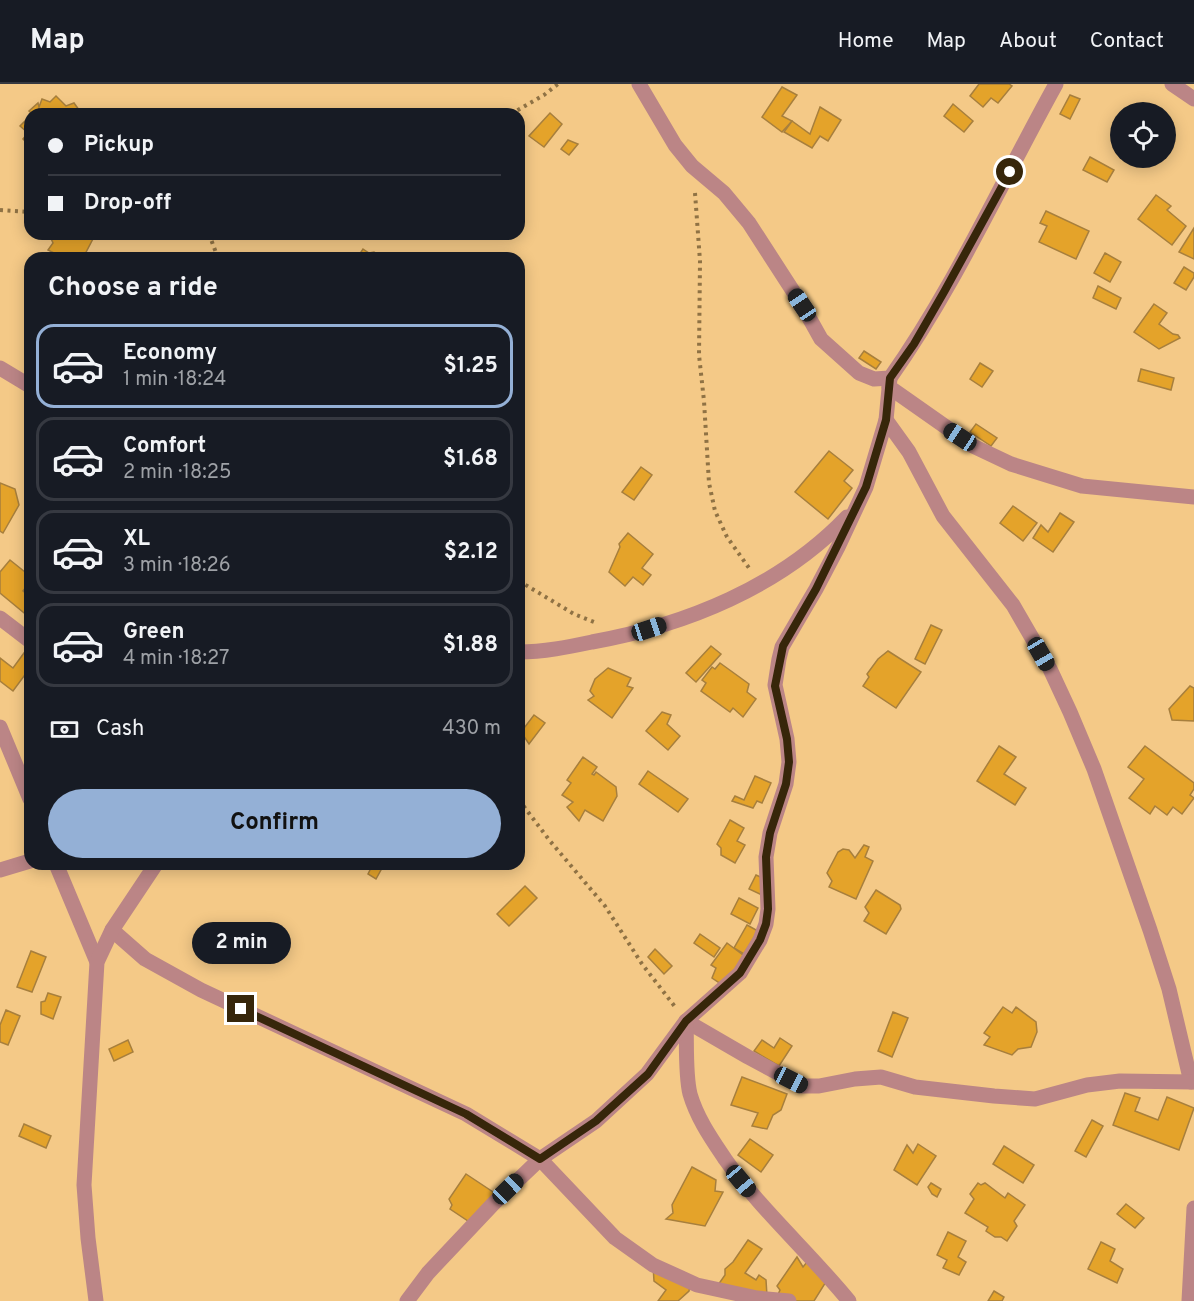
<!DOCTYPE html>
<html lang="en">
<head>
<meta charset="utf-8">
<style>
  :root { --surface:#171b24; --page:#242831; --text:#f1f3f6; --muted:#9ea1a6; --line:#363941; --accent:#94b0d6 }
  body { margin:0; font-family:Overpass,sans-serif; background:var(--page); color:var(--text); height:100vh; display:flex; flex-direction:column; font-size:22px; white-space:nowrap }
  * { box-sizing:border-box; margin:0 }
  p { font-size:20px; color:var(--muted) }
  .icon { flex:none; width:33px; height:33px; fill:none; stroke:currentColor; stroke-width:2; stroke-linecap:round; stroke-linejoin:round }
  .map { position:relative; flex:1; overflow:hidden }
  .panel { position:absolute; left:24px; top:168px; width:501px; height:618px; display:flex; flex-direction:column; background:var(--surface); border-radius:18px; box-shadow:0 3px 15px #0003 }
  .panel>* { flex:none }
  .hud { position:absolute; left:24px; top:24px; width:501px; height:132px; border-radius:18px; box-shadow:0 3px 15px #0003; display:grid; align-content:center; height:132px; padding:0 24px; background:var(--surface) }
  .fabs { position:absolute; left:1110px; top:18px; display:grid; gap:12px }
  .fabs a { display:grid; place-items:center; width:66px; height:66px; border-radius:50%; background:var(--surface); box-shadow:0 3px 15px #0003; font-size:30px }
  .end { position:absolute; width:27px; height:27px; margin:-14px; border:8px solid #37260a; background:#fff; box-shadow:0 0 0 3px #fff }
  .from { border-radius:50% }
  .bubble { position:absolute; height:42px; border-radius:21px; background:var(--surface); box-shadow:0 3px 15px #0003; font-size:20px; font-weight:700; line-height:42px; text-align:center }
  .car { position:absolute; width:18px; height:36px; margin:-18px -9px; border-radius:8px; box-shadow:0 0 4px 2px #0007; background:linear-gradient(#222 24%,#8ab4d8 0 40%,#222 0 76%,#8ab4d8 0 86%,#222 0) }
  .hud b { display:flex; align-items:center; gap:21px; height:57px; font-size:22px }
  .hud b+b { border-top:2px solid var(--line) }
  .hud i { width:15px; height:15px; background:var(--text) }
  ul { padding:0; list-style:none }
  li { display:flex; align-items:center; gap:18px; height:84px; margin:0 12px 9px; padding:0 12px; border:3px solid var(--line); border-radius:18px }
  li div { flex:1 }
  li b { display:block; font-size:22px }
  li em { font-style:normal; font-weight:700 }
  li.selected { border-color:var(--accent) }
  li>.icon { width:54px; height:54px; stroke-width:1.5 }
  h2 { padding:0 24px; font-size:27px; line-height:72px }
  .pay { display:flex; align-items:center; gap:15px; height:66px; padding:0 24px; font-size:22px }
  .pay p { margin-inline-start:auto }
  .primary-button { display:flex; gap:12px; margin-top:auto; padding:12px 24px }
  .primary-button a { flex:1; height:69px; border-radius:36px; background:var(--accent); color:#111; font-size:24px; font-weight:700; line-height:69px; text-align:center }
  header { display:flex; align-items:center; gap:36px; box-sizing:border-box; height:84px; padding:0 30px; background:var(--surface); border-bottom:2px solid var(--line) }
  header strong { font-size:28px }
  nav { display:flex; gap:33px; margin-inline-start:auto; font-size:21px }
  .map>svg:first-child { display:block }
</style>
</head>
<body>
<header>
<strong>Map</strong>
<nav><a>Home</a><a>Map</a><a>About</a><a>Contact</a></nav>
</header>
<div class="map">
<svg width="1194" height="1217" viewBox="0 0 1194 1217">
  <rect width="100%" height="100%" fill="#f4c987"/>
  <g fill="#e4a32a" stroke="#a77f3d" stroke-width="1.5">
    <path d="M979 0H1009L1012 2 998 19 991 14 983 23 970 12Z"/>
    <path d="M782 3 797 11 782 32 792 37 782 48 762 33Z"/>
    <path d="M1070 11 1080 15 1070 35 1060 30Z"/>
    <path d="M56 12 66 22 74 19 82 30H32L29 27 38 19 39 23 42 15 50 18Z"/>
    <path d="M953 20 973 37 964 48 944 32Z"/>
    <path d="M820 23 841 36 828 57 820 52 812 64 784 48 792 37 810 50Z"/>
    <path d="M550 29 562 40 544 63 529 52Z"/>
    <path d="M30 32V62L23 55 28 49 20 42Z"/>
    <path d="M568 56 578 60 569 71 561 65Z"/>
    <path d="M1090 73 1114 86 1107 98 1083 86Z"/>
    <path d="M1156 111 1171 122 1167 126 1186 142 1172 161 1138 135Z"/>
    <path d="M1046 127 1089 147 1076 175 1039 158 1047 142 1040 139Z"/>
    <path d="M1194 144V175L1179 168Z"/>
    <path d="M49 150H94L95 151 83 174H56L58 171 48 166 53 159Z"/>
    <path d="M363 165 369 169 374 168 384 174H357Z"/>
    <path d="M1105 169 1121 178 1110 198 1094 189Z"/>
    <path d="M1184 183 1194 189V193L1186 206 1174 199Z"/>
    <path d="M1098 202 1121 214 1116 225 1093 214Z"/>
    <path d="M1154 220 1167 229 1159 240 1173 250 1178 251 1180 254 1159 265 1134 248Z"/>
    <path d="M864 267 881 278 876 285 859 274Z"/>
    <path d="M980 279 993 287 982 303 970 295Z"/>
    <path d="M1141 285 1174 294 1171 306 1138 297Z"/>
    <path d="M976 340 997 354 991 362 970 348Z"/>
    <path d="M829 367 853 386 844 397 852 404 828 435 795 408Z"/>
    <path d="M641 383 652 391 634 416 622 408Z"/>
    <path d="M0 399 15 405 19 421 3 449 0 447Z"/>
    <path d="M1013 422 1037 439 1023 457 1000 439Z"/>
    <path d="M1060 429 1074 438 1053 468 1033 454 1041 441 1048 448Z"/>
    <path d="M628 449 653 470 642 484 651 491 643 501 633 493 625 502 609 488 620 463 619 460Z"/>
    <path d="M10 476 30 492V498L23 507 30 513 29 533 0 509V488Z"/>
    <path d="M931 541 942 546 925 580 915 575Z"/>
    <path d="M711 562 721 570 696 598 686 589Z"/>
    <path d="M888 567 921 588 896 624 863 602 869 593 867 590 878 575Z"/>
    <path d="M24 569 30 580V584L13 607 0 597V574L13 584Z"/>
    <path d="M720 579 749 600 747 608 756 615 743 633 733 624 730 628 701 607 706 599 702 596 712 583 715 585Z"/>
    <path d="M608 584 631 594 627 602 633 604 612 634 588 616 594 612 590 607 595 595Z"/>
    <path d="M1190 602 1194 604V637L1172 636 1169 625Z"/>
    <path d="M662 628 671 631 667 640 680 652 668 666 646 647Z"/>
    <path d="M534 631 545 639 529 660 521 648Z"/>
    <path d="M999 662 1016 673 1004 690 1026 704 1015 721 977 697Z"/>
    <path d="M1145 662 1194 699V705L1190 711 1194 714 1182 730 1173 723 1167 731 1155 722 1150 730 1129 714 1144 695 1128 683Z"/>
    <path d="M583 673 597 683 592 690 594 691 596 688 616 703 617 712 603 737 585 726 579 737 567 723 573 718 562 711 571 699 567 696Z"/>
    <path d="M648 687 688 715 678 728 639 700Z"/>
    <path d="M755 692 771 699 762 719 757 717 753 724 732 717 735 712 744 716Z"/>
    <path d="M730 736 744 744 737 757 745 761 735 779 721 771V764L717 760Z"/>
    <path d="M864 761 869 763 865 773 873 777 856 815 829 803 832 797 827 789 838 768 843 765 849 766 855 774Z"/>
    <path d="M373 780 382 784 376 795 368 790Z"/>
    <path d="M756 791 769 797 762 811 749 805Z"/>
    <path d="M525 802 537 814 509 842 497 830Z"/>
    <path d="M876 806 900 821 901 825 886 850 864 837 869 829 865 823Z"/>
    <path d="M739 814 758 824 750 840 731 830Z"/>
    <path d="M747 841 758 847 744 870 734 864Z"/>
    <path d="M700 850 720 864 714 873 694 859Z"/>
    <path d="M727 859 743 871 730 906 712 894 716 884 711 881Z"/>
    <path d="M655 865 672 882 664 890 648 873Z"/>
    <path d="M31 867 46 873 32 908 17 903Z"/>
    <path d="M48 909 61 913 53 935 41 930V918L45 917Z"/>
    <path d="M1003 923 1012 929 1016 923 1036 938 1037 948 1031 963 1018 965 1012 971 984 961 990 953 984 949Z"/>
    <path d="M6 926 20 932 8 961 0 958V941Z"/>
    <path d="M893 928 908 934 892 973 878 967Z"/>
    <path d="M780 954 792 962 779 982 754 967 762 956 774 964Z"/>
    <path d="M128 956 133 968 114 977 109 965Z"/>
    <path d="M742 993 787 1010 781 1026 773 1031 767 1045 752 1042 758 1029 731 1021Z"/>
    <path d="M1125 1009 1140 1014 1135 1027 1158 1036 1167 1013 1194 1024 1179 1066 1113 1041Z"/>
    <path d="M1092 1036 1103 1042 1086 1073 1075 1067Z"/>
    <path d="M24 1040 51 1052 46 1064 19 1052Z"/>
    <path d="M750 1055 773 1071 761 1088 738 1071Z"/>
    <path d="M918 1060 936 1072 917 1101 894 1086 907 1061 913 1069Z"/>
    <path d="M1004 1062 1034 1081 1023 1099 993 1080Z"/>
    <path d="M692 1083 716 1096 715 1107 723 1108 705 1142 666 1135 673 1129 672 1121Z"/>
    <path d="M466 1090 499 1112 477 1143 450 1125 452 1121 449 1115Z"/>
    <path d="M931 1099 941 1105 937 1113 932 1110 928 1103Z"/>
    <path d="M978 1099 981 1101 985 1099 1005 1114 1008 1109 1025 1121 1014 1137 1017 1142 1007 1157 1001 1153H995L986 1147 988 1143 965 1129 974 1115 970 1110Z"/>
    <path d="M1126 1120 1144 1134 1135 1144 1117 1130Z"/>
    <path d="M948 1148 966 1157 958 1173 966 1178 959 1191 943 1184 947 1176 937 1171Z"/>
    <path d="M748 1156 762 1165 745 1189 756 1196 759 1191 766 1196 767 1212 718 1201 725 1191V1185L733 1178Z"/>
    <path d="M1101 1158 1115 1165 1110 1177 1123 1185 1117 1199 1088 1185Z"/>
    <path d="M797 1173 803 1183 807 1178 829 1193 814 1217H775L780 1206 777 1202Z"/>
    <path d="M653 1181 691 1195 689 1207 678 1217H658L666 1206 654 1197Z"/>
    <path d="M994 1207 1004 1213 1002 1217H988Z"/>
  </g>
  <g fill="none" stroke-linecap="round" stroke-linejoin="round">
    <g stroke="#8f7244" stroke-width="4" stroke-dasharray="3 4.5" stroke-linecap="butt">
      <path d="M511 30 544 11 558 0"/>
      <path d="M695 109 700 177 699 271 704 317 709 399 715 427 727 453 749 484"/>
      <path d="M0 126 30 128"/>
      <path d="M209 150 218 174"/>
      <path d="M519 497 574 530 594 538"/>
      <path d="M519 716 550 757 605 822 642 880 676 924"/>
    </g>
    <g stroke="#bb8586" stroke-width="15">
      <path d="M639 0 675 61 692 82 724 109 749 139 802 221 821 255 859 289 874 295 890 294C955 202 1001 99 1056 0"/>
      <path d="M1172 0 1194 15"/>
      <path d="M0 284 30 302"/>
      <path d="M889 303 973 362 1011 380 1082 402 1194 413"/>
      <path d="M886 336 909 368 943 432 1013 521 1050 585 1070 628 1094 685 1150 846 1169 905 1191 998"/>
      <path d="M0 534 30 557"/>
      <path d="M519 568C544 568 568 563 592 558 686 541 780 503 847 433"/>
      <path d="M0 643 30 715"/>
      <path d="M56 780 97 878"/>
      <path d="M0 786 30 777"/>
      <path d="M112 846 145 875 201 906 466 1030 540 1075 615 1154 653 1181 697 1201 757 1214 789 1217"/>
      <path d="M686 937 748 973 802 1002H819L855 995 881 993 915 1003 994 1012 1035 1015 1087 1001 1120 997 1194 998"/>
      <path d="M686 937C687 958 685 990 690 1010 697 1034 711 1054 725 1075 761 1126 809 1168 849 1217"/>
      <path d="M96 1217 88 1154 84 1101 97 878 112 846 156 780"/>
      <path d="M407 1217 428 1189 494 1119 540 1075 596 1037 647 990 686 937 740 889 760 856 766 840 768 825 766 773 770 749 786 700 789 678 787 655 775 601 779 575 782 563 816 505 838 463 866 403 886 336 890 294"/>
      <path d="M1189 1217 1194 1124"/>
    </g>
  </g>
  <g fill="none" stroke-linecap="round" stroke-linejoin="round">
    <path stroke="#37260a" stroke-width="8" d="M241 925 466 1030 540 1075 596 1037 648 990 686 937 740 889 760 856 766 840 768 825 766 773 770 749 786 700 789 678 787 655 775 602 783 562 816 505 866 403 886 336 890 294 914 260 944 208 1010 88"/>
  </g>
</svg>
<div class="fabs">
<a><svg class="icon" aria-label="locate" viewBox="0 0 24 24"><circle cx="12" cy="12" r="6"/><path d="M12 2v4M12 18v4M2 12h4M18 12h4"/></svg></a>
</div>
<i class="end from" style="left:1010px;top:88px"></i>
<i class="end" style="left:241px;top:925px"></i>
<div class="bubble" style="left:192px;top:838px;width:99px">2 min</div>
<i class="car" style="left:802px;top:221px;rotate:326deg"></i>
<i class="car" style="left:960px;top:353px;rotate:303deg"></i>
<i class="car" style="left:649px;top:545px;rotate:72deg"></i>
<i class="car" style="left:1041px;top:570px;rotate:150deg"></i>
<i class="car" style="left:791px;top:996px;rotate:117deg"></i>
<i class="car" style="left:741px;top:1097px;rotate:140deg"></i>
<i class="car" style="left:508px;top:1105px;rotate:46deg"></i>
<div class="hud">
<b><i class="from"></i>Pickup</b>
<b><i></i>Drop-off</b>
</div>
<section class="panel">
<h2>Choose a ride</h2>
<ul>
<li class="selected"><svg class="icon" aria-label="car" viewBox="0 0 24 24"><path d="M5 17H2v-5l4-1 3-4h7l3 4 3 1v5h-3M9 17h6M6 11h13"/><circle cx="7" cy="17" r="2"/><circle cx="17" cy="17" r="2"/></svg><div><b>Economy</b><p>1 min · 18:24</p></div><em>$1.25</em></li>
<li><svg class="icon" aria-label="car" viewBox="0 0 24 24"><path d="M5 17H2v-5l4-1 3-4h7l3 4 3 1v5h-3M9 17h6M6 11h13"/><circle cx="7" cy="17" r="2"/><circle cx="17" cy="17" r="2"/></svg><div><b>Comfort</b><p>2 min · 18:25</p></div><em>$1.68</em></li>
<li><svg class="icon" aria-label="car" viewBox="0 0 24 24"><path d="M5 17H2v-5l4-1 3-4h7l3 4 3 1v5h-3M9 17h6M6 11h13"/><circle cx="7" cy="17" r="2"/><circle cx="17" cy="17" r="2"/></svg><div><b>XL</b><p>3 min · 18:26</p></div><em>$2.12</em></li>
<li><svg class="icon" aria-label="car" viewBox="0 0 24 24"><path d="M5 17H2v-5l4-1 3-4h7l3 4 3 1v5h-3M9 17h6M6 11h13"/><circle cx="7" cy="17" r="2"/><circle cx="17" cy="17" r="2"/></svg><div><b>Green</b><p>4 min · 18:27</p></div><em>$1.88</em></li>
</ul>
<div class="pay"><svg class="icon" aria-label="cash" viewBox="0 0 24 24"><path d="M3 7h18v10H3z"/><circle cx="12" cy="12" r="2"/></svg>Cash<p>430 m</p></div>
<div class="primary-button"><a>Confirm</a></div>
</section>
</div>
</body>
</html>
